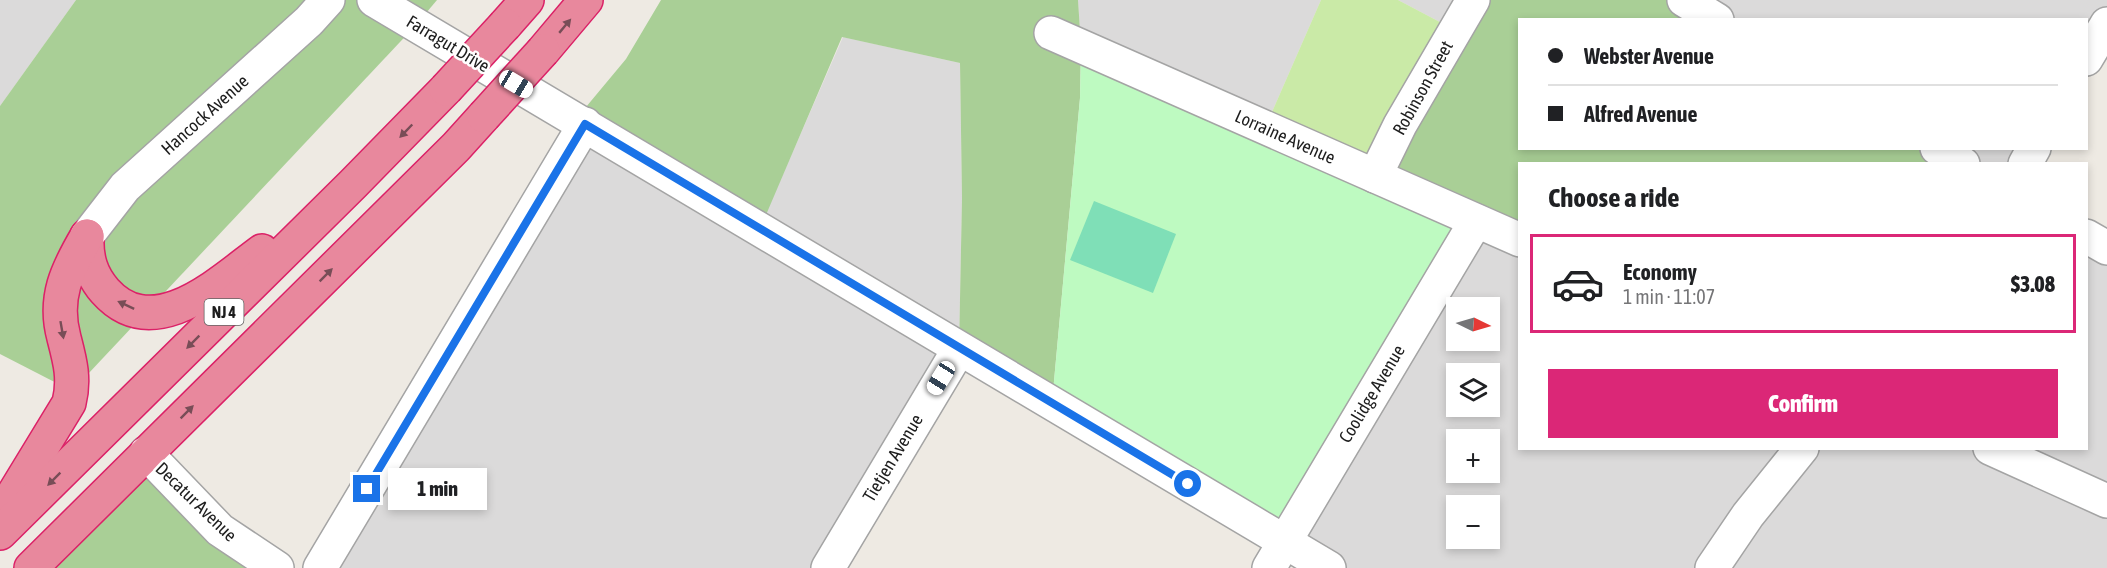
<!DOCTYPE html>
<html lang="en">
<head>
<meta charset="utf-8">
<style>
  :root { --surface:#fff; --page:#f6f6f6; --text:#202124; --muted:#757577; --line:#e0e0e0; --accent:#db2777 }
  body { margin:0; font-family:"Asap Condensed",sans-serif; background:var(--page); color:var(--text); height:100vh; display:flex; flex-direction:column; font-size:22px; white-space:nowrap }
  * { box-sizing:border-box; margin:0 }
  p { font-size:20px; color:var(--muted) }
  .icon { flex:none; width:33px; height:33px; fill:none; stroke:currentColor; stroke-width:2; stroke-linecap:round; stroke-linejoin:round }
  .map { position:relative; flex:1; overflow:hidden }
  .panel { position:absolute; left:1518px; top:162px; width:570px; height:288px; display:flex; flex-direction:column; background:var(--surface); border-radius:0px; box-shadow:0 3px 9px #0003 }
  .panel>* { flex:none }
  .banner { position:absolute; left:1518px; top:18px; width:570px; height:132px; border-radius:0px; box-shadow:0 3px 9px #0003; display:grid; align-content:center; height:132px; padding:0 30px; background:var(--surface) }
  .needle { width:39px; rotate:95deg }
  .fabs { position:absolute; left:1446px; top:297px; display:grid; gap:12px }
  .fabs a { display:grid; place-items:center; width:54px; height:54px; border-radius:0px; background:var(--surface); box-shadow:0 3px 9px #0003; font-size:30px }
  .end { position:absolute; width:27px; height:27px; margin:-14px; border:8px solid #1a73e8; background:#fff; box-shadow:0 0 0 3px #fff }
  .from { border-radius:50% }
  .bubble { position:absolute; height:42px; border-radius:0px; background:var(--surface); box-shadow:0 3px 9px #0003; font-size:20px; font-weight:800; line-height:42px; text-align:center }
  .car { position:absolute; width:18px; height:36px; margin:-18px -9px; border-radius:8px; box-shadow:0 0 4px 2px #0007; background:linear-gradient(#fff 24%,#345 0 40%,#fff 0 76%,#345 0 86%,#fff 0) }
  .banner b { display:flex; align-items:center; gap:21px; height:57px; font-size:22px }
  .banner b+b { border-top:2px solid var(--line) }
  .banner i { width:15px; height:15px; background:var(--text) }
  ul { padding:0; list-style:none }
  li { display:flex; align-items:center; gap:18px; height:99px; margin:0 12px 9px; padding:0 18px; border:3px solid transparent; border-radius:0px }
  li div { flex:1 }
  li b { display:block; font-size:22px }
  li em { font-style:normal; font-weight:800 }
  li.active { border-color:var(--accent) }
  li>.icon { width:54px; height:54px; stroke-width:1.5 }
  h2 { padding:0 30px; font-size:27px; line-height:72px }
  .primary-button { display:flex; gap:12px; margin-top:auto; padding:12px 30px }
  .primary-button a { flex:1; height:69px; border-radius:0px; background:var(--accent); color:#fff; font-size:24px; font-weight:800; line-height:69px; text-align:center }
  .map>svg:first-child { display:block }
</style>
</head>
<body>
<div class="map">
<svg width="2107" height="568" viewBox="0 0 2107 568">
  <rect width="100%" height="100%" fill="#eeeae3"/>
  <g fill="#dbdada" fill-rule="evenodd">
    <path d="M0 0H76L0 106Z"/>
    <path d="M1078 0H1321L1265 128 1081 46Z"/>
    <path d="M1398 0H1473L1455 30Z"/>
    <path d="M1684 0H2107V24L2087 59 2086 20H1717Z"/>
    <path d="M843 37 960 63 962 198 959 349 828 568H320L585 124 759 229Z"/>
    <path d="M1937 149H2034L2025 164 1963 163Z"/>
    <path d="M1476 221 1519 240 1520 448H2086L2087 236 2107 248V568H1329L1285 542ZM1456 308H1490V340H1456ZM1456 374H1490V406H1456ZM1456 440H1490V472H1456ZM1456 506H1490V538H1456Z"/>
  </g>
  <path fill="#caeaa7" d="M1321 0H1398L1455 30 1375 176 1265 128Z"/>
  <g fill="#a9cf96">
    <path d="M76 0H437L416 25 72 391 0 354V106Z"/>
    <path d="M661 0H1078L1081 46 1080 98 1052 403 959 349 962 198 960 63 842 37 760 229 576 119 626 59Z"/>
    <path d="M1473 0H1684L1717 19 1520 20V148H1937L1963 163 1520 164 1519 240 1375 176Z"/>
    <path d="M146 453 277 568H31Z"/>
  </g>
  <path fill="#befac1" d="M1081 46 1476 221 1285 542 1052 403 1080 98Z"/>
  <path fill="#7fdfb7" d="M1094 201 1176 234 1153 293 1070 260Z"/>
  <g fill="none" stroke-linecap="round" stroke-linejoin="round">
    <defs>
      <g id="minor">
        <path d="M374 0 1329 568"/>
        <path d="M1684 0 1717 20"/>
        <path d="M1051 33 1520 240"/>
        <path d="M2086 59 2107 24"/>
        <path d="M1937 148 1963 164"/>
        <path d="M2025 164 2034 148"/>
        <path d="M1375 176 1400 125 1473 0"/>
        <path d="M87 236 125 187 309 21 328 0"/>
        <path d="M2086 236 2107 248"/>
        <path d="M1990 448 2107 501"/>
        <path d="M146 453 220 530 277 568"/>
        <path d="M320 568 585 124"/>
        <path d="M828 568 959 349"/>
        <path d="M1269 568 1476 221"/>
        <path d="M1712 568 1748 515 1802 448"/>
      </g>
      <g id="highway">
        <path d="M505 25 527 0"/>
        <path d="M543 51 586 0"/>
        <path d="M87 236C86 258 91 275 105 291 154 346 221 281 262 251"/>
        <path d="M2 513 69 403C75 379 70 361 64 338 53 298 67 270 87 236"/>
        <path d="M0 533 353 184 446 89"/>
        <path d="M31 568 456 147 484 116"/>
      </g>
    </defs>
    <use href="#minor" stroke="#a4a4a4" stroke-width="36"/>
    <use href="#highway" stroke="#db2167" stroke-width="36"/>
    <use href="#minor" stroke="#fff" stroke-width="33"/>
    <use href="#highway" stroke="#e8889d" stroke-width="33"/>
    <defs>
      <g id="highway-bridge">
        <path d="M446 89 505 25"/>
        <path d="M484 116 543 51"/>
      </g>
    </defs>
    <use href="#highway-bridge" stroke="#db2167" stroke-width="36" stroke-linecap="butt"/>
    <use href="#highway-bridge" stroke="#e8889d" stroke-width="33"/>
  </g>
  <defs><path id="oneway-solid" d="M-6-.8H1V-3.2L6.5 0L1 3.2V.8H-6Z" transform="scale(1.5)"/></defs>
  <g fill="#784d57">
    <use href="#oneway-solid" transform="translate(565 26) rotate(-50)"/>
    <use href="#oneway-solid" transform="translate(406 131) rotate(134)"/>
    <use href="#oneway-solid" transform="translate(326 275) rotate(-45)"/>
    <use href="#oneway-solid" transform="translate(126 305) rotate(-155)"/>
    <use href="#oneway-solid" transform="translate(62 330) rotate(80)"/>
    <use href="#oneway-solid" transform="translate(193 342) rotate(135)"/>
    <use href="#oneway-solid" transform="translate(187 412) rotate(-45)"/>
    <use href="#oneway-solid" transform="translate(54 479) rotate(135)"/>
  </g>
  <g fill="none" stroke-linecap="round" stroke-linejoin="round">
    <path stroke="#1a73e8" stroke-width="8" d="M367 489 585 124 1188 484"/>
  </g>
  <g text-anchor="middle" stroke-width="5" stroke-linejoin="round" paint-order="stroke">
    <rect fill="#fff" stroke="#616161" stroke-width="1.5" x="204.5" y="299" width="39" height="26" rx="4.5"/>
    <g font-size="16" font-weight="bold" fill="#1d1d1d">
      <text x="224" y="318">NJ 4</text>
    </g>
    <g font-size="18" fill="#1d1d1d" stroke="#fff">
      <text transform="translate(448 44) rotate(31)" y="6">Farragut Drive</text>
      <text transform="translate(1423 88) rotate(-61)" y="6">Robinson Street</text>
      <text transform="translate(205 115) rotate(-42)" y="6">Hancock Avenue</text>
      <text transform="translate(1285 137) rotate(24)" y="6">Lorraine Avenue</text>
      <text transform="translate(1372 394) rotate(-59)" y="6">Coolidge Avenue</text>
      <text transform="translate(893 458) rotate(-59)" y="6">Tietjen Avenue</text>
      <text transform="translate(196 502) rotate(44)" y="6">Decatur Avenue</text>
    </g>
  </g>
</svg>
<div class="fabs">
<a><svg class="needle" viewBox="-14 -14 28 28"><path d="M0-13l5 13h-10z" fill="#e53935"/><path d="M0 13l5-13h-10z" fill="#757577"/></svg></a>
<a><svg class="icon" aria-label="layers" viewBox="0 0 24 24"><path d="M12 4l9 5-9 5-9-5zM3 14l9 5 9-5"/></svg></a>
<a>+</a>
<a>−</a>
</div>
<i class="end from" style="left:1188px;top:484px"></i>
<i class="end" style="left:367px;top:489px"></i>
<div class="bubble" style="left:388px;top:468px;width:99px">1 min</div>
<i class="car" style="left:516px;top:84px;rotate:121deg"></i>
<i class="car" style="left:941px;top:378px;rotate:212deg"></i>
<div class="banner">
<b><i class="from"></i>Webster Avenue</b>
<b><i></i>Alfred Avenue</b>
</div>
<section class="panel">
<h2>Choose a ride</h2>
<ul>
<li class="active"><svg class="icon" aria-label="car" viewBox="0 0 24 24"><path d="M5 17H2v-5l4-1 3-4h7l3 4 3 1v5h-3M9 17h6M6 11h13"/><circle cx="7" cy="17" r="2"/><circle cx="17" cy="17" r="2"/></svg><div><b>Economy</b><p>1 min · 11:07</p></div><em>$3.08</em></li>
</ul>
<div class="primary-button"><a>Confirm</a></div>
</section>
</div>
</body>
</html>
